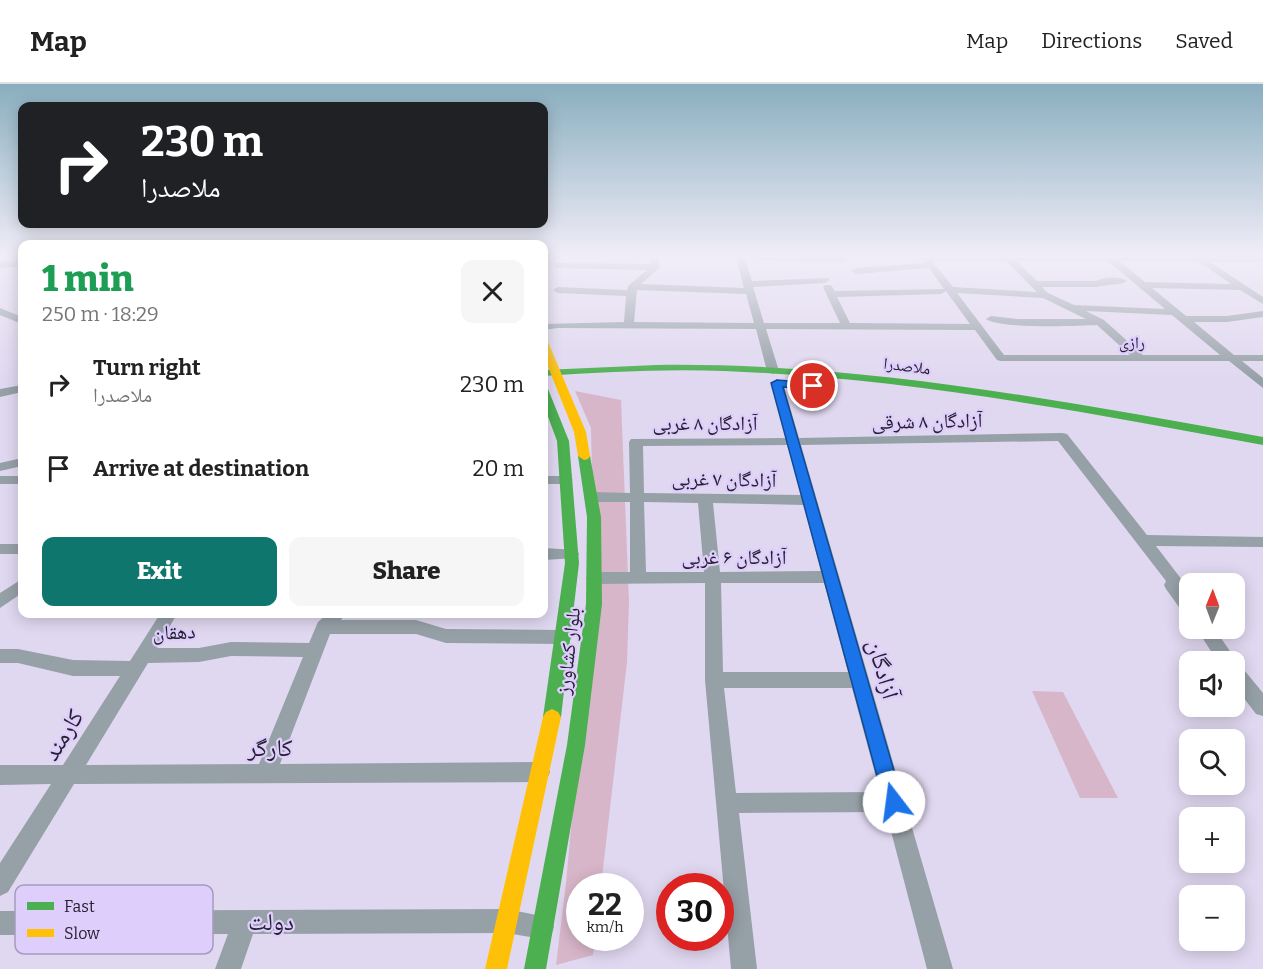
<!DOCTYPE html>
<meta charset="utf-8">
<style>
body{margin:0;font-family:Bitter,"Noto Naskh Arabic",serif;background:#f6f6f6;color:#222;height:100vh;display:flex;flex-direction:column;font-size:22px;white-space:nowrap}
*{box-sizing:border-box;margin:0}
p{font-size:20px;color:#767676}
.icon{flex:none;width:33px;height:33px;fill:none;stroke:currentColor;stroke-width:2;stroke-linecap:round;stroke-linejoin:round}
.map{position:relative;flex:1;overflow:hidden}
.sheet{position:absolute;left:18px;top:156px;width:530px;height:378px;display:flex;flex-direction:column;background:#fff;border-radius:12px;box-shadow:0 3px 15px #0003}
.sheet>*{flex:none}
.guide{position:absolute;left:18px;top:18px;width:530px;height:126px;border-radius:12px;box-shadow:0 3px 15px #0003;background:#202124;color:#fff;overflow:hidden}
.needle{width:39px;rotate:1deg}
.fabs{position:absolute;left:1179px;top:489px;display:grid;gap:12px}
.fabs a{display:grid;place-items:center;width:66px;height:66px;border-radius:12px;background:#fff;box-shadow:0 3px 15px #0003;font-size:30px}
.speed{position:absolute;left:566px;top:789px;display:flex;gap:12px;font-size:30px;font-weight:700;text-align:center}
.speed>*{display:grid;place-content:center;width:78px;height:78px;border-radius:50%;background:#fff;box-shadow:0 3px 15px #0003;line-height:1}
.speed small{font-size:15px;font-weight:400}
.speed .limit{border:9px solid #d22;background:#fff;color:#111}
.pin{position:absolute;display:grid;place-items:center;width:51px;height:51px;color:#fff;margin:-26px;border:3px solid #fff;border-radius:50%;box-shadow:0 2px 6px #0007}
.me{position:absolute;width:66px;margin:-33px;rotate:345deg;stroke-linejoin:round;filter:drop-shadow(0 0 4px #0008)}
.turn{display:flex;align-items:center;gap:21px;height:126px;padding:0 24px;font-size:27px}
.turn .icon{width:78px;height:78px;stroke-width:2.5}
.turn b{display:block;font-size:42px;line-height:51px}
.round{display:grid;place-items:center;flex:none;width:63px;height:63px;border-radius:12px;background:#f6f6f6}
.head{display:flex;align-items:center;justify-content:space-between;height:102px;padding:0 24px}
h1{font-size:36px;font-weight:800;line-height:45px;color:#1e9e55}
.cta{display:flex;gap:12px;margin-top:auto;padding:12px 24px}
.cta a{flex:1;height:69px;border-radius:12px;background:#0f766e;color:#fff;font-size:24px;font-weight:800;line-height:69px;text-align:center}
.cta a+a{background:#f6f6f6;color:#222}
ul{padding:0;list-style:none}
li{display:flex;align-items:center;gap:18px;height:84px;padding:0 24px}
li div{flex:1}
li b{display:block;font-size:22px}
li em{font-style:normal}
header{display:flex;align-items:center;gap:36px;box-sizing:border-box;height:84px;padding:0 30px;background:#fff;border-bottom:2px solid #e0e0e0}
header strong{font-size:28px}
nav{display:flex;gap:33px;margin-inline-start:auto;font-size:21px}
.map>svg:first-child{display:block}
.green{fill:#d8b6c9}
.lines{fill:none;stroke-linecap:round;stroke-linejoin:round}
.street{fill:#96a0a7;fill-rule:evenodd}
.fast{fill:#4caf50;fill-rule:evenodd}
.slow{fill:#ffc107;fill-rule:evenodd}
.route{fill:#1a73e8;stroke:#114b97;stroke-width:1.5}
.labels{text-anchor:middle;dominant-baseline:central;stroke-width:4.5;stroke-linejoin:round;paint-order:stroke}
.far-street-label{font-size:16px;fill:#262030;stroke:#ddcefb}
.street-label{font-size:20px;fill:#262030;stroke:#ddcefb}
.near-street-label{font-size:24px;fill:#262030;stroke:#ddcefb}
.key{fill:#ddcefb;stroke:#a69abe;stroke-width:1.5}
.key-label{font-size:16px;fill:#262030}
</style>
<header>
<strong>Map</strong>
<nav><a>Map</a><a>Directions</a><a>Saved</a></nav>
</header>
<div class="map">
<svg width="1263" height="885" viewBox="0 0 1263 885">
<rect width="100%" height="100%" fill="#e0d8f0"/>
<g class="green">
<polygon points="575,307 621,316 629,518 627,578 601,802 579,802 579,854 595,854 593,871 556,881 566,799 594,494 591,344"/>
<polygon points="1032,607 1063,608 1118,714 1080,714"/>
</g>
<g class="lines">
<g class="street">
<path d="M650,173H658L660,183L641,200L744,204L736,173H744L752,197L828,194L830,196L825,199L753,203L764,239H840L823,203L825,201H831L835,207L944,205L929,184L856,190L851,187L856,184L925,179L921,173H1263V178H1210L1263,213V220L1240,206L1152,204L1186,232H1227L1263,227V233L1227,238H1194L1234,271H1263V277H1242L1263,294V304L1229,277H1001L997,276L975,246L766,245L779,287L773,290L767,287L756,245L558,244L543,246V240L624,238L626,212L558,209L553,206L558,203L627,206L629,201L647,186L558,184L553,181L555,179L650,180ZM932,177H1006L1037,208L953,203ZM1016,177H1108L1165,225L1074,221L1048,209L1042,203H1097C1106,200 1120,202 1127,197C1119,192 1104,193 1096,197H1037ZM1119,177H1198L1231,200L1145,198ZM637,206L746,210L754,239L634,238ZM946,207L970,240L850,239L837,213L941,210ZM957,209L1043,214L1086,235H1018L991,232L986,235C999,245 1077,242 1097,241L1130,271H1004ZM1086,227L1172,231L1220,271H1143L1104,236Z"/>
<polygon points="752,173 845,173 848,175 844,178 756,176"/>
<polygon points="22,176 22,182 0,184 0,178"/>
<polygon points="0,224 22,233 22,240 0,231"/>
<path d="M777,295L783,299L799,354L1062,349L1067,350L1147,451L1263,453V463L1156,462L1182,496L1180,500L1190,512V531L1184,530L1166,505L1164,501L1166,497L1058,357L801,361L953,885H927L886,728L739,729L757,885H731L705,596V499L594,500L588,498L586,494L588,490L594,488H630V418H591L584,413L591,408L630,409L629,358L631,355L786,354L771,299ZM788,361L801,411L644,409L643,362ZM644,418L698,419L704,488H646ZM713,419L804,421L821,487L720,488ZM721,499H824L848,588H723ZM724,604H852L880,708L736,709Z"/>
<polygon points="22,301 22,308 0,313 0,305"/>
<polygon points="22,374 22,382 0,387 0,379"/>
<rect x="0" y="392" width="22" height="8"/>
<polygon points="543,392 566,392 573,396 566,400 543,400"/>
<rect x="0" y="460" width="22" height="10"/>
<polygon points="543,464 577,466 579,470 577,474 543,476"/>
<polygon points="22,495 22,509 0,524 0,509"/>
<path d="M160,530H177L157,564H199L231,558L309,559L318,538L327,530H345L341,536H416L446,545L563,546L569,548L572,553L569,558L563,560L446,559L416,550H330L280,680L540,678L547,681L550,688L547,695L540,698L74,700L8,808L0,812V779L51,700L0,701V681H63L120,592H73L18,579H0V565H18L73,576L130,577ZM231,572L303,573L259,680L86,681L148,579L199,578Z"/>
<polygon points="1196,544 1214,544 1234,573 1236,579 1240,581 1263,609 1263,632 1256,630 1234,601 1234,578 1218,578"/>
<polygon points="507,825 551,834 554,843 551,852 542,855 507,849 253,850 241,885 215,885 228,850 0,851 0,827"/>
</g>
<g class="fast">
<path d="M656,281C861,278 1063,317 1263,353V361C1085,328 906,294 724,287C664,285 603,288 543,292V286Z"/>
<polygon points="543,302 548,305 569,357 579,479 561,633 558,638 552,641 546,638 543,633 565,479 557,357 543,319"/>
<polygon points="584,368 590,372 601,433 602,520 585,661 546,885 524,885 567,661 586,520 587,433 578,372"/>
</g>
<g class="slow">
<polygon points="543,255 548,258 586,348 590,372 588,375 584,376 578,372 574,348 543,270"/>
<polygon points="552,625 558,628 561,633 507,885 485,885 543,633 546,628"/>
</g>
</g>
<linearGradient id="sky" x2="0" y2="1"><stop stop-color="#89aebf"/><stop offset="0.58" stop-color="#f1edf8"/><stop offset="1" stop-color="#f1edf8" stop-opacity="0"/></linearGradient>
<rect width="1263" height="296" fill="url(#sky)"/>
<polygon class="route" points="777,296 813,299 818,302 813,305 783,303 903,718 901,725 894,728 887,725 884,718 771,299"/>
<g class="labels">
<g class="far-street-label">
<text x="1132" y="258">رازی</text>
<text transform="translate(907 282) rotate(7)">ملاصدرا</text>
</g>
<g class="street-label">
<text transform="translate(927 337) rotate(-1)">آزادگان ۸ شرقی</text>
<text x="705" y="339">آزادگان ۸ غربی</text>
<text transform="translate(724 395) rotate(1)">آزادگان ۷ غربی</text>
<text x="734" y="473">آزادگان ۶ غربی</text>
<text transform="translate(174 548) rotate(-2)">دهقان</text>
<text transform="translate(568 567) rotate(-83)">بلوار کشاورز</text>
</g>
<g class="near-street-label">
<text transform="translate(883 585) rotate(74)">آزادگان</text>
<text transform="translate(63 651) rotate(-58)">کارمند</text>
<text x="270" y="664">کارگر</text>
<text x="271" y="838">دولت</text>
</g>
</g>
<rect x="15" y="801" width="198" height="69" rx="9" class="key"/>
<rect x="27" y="818" width="27" height="8" fill="#4caf50"/>
<rect x="27" y="845" width="27" height="8" fill="#ffc107"/>
<g class="key-label">
<text x="64" y="828">Fast</text>
<text x="64" y="855">Slow</text>
</g>
</svg>
<div class="fabs">
<a><svg class="needle" viewBox="-14 -14 28 28"><path d="M0-13l5 13h-10z" fill="#e53935"/><path d="M0 13l5-13h-10z" fill="#767676"/></svg></a>
<a><svg class="icon" aria-label="sound" viewBox="0 0 24 24"><path d="M4 9h4l5-4v14l-5-4H4zM17 9q2 3 0 6"/></svg></a>
<a><svg class="icon" aria-label="search" viewBox="0 0 24 24"><circle cx="10" cy="10" r="6"/><path d="M15 15l6 6"/></svg></a>
<a>+</a>
<a>−</a>
</div>
<div class="speed"><div>22<small>km/h</small></div><div class="limit">30</div></div>
<div class="pin" style="left:813px;top:302px;background:#d93025"><svg class="icon" aria-label="arrive" viewBox="0 0 24 24"><path d="M6 21V4h12l-3 4 3 4H6"/></svg></div>
<svg class="me" style="left:894px;top:718px" viewBox="-20 -20 40 40"><circle r="19" fill="#fff"/><path d="M0-13L10 11 0 6-10 11z" fill="#1a73e8"/></svg>
<div class="guide">
<div class="turn"><svg class="icon" aria-label="right" viewBox="0 0 24 24"><path d="M7 20v-9h11M14 6l5 5-5 5"/></svg><div><b>230 m</b>ملاصدرا</div></div>
</div>
<section class="sheet">
<div class="head"><div><h1>1 min</h1><p>250 m · 18:29</p></div><a class="round"><svg class="icon" aria-label="close" viewBox="0 0 24 24"><path d="M6 6l12 12M18 6L6 18"/></svg></a></div>
<ul>
<li><svg class="icon" aria-label="right" viewBox="0 0 24 24"><path d="M7 20v-9h11M14 6l5 5-5 5"/></svg><div><b>Turn right</b><p>ملاصدرا</p></div><em>230 m</em></li>
<li><svg class="icon" aria-label="arrive" viewBox="0 0 24 24"><path d="M6 21V4h12l-3 4 3 4H6"/></svg><div><b>Arrive at destination</b></div><em>20 m</em></li>
</ul>
<div class="cta"><a>Exit</a><a>Share</a></div>
</section>
</div>
